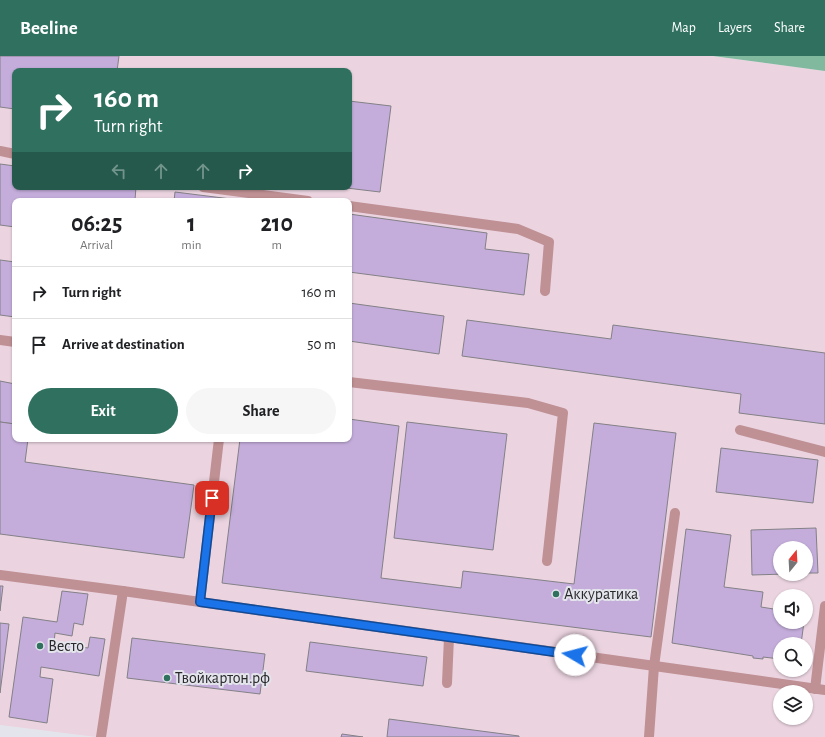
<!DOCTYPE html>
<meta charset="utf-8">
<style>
body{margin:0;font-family:"Alegreya Sans",sans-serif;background:#f6f6f6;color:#202124;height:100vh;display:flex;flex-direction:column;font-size:15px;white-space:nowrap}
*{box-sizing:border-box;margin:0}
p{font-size:13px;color:#757577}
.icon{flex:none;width:22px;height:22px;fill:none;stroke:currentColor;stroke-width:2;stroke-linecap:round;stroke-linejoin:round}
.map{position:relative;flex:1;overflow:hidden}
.sheet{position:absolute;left:12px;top:142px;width:340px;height:244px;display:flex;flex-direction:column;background:#fff;border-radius:8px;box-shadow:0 1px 3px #0004}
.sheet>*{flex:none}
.banner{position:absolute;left:12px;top:12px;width:340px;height:122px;border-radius:8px;box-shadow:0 1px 3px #0004;background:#2f705f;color:#fff;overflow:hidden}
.needle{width:26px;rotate:18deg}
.tools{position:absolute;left:773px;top:485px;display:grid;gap:8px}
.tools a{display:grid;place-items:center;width:40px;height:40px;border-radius:50%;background:#fff;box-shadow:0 1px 3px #0004;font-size:20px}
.pin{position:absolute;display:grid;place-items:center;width:34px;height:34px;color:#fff;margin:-17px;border-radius:8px;box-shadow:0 2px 6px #0006}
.me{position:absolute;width:44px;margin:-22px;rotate:278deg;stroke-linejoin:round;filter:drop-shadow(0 0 3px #0008)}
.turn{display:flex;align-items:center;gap:14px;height:84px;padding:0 16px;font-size:18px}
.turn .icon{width:52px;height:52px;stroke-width:2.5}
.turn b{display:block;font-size:28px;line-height:34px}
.lanes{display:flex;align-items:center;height:38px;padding:0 16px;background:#0003;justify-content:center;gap:20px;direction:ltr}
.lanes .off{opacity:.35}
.eta{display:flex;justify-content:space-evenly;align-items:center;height:68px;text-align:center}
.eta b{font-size:24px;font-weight:600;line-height:28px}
.cta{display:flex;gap:8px;margin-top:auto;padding:8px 16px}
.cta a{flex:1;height:46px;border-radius:24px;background:#2f705f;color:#fff;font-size:16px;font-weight:600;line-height:46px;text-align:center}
.cta a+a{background:#f6f6f6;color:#202124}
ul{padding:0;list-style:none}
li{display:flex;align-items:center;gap:12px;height:52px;padding:0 16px;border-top:1px solid #e0e0e0}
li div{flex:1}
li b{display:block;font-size:15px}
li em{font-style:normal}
header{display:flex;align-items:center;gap:24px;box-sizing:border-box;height:56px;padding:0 20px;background:#2f705f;color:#fff}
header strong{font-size:19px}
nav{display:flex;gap:22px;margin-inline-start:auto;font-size:14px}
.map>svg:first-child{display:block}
.industrial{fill:#ebd4e0;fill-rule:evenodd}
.forest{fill:#81b99f}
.building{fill:#c4addb;stroke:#838086}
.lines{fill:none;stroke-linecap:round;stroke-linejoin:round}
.minor{stroke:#bf9094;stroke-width:10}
.route-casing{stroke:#114b97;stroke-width:10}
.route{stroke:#1a73e8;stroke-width:7}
.poi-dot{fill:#2f705f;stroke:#e4e5ec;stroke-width:1.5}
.labels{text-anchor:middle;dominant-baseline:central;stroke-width:4;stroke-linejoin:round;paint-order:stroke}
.poi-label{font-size:16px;fill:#28282b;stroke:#e4e5ec;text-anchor:start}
</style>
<header>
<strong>Beeline</strong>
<nav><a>Map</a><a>Layers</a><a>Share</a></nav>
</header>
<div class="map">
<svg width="825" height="681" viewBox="0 0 825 681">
<rect width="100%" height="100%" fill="#e4e5ec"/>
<path class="industrial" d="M0,0H713L825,15V681H96L0,669ZM15,15H349V131H15ZM15,145H349V383H15ZM780,492H806V518H780ZM780,540H806V566H780ZM780,588H806V614H780ZM780,636H806V662H780Z"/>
<polygon class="forest" points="713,0 825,0 825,15"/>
<g class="building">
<polygon points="0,0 119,0 117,15 15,15 15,53 0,51"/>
<polygon points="349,45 391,50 380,136 338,131 349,131"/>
<polygon points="0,108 15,110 15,131 136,131 135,144 140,145 15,145 15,171 0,169"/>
<polygon points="175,136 247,145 174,145"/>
<polygon points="349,158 487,177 485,193 529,198 524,239 349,216"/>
<polygon points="0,204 15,206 15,261 0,259"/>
<polygon points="349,247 444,260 439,298 349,285"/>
<polygon points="467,264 611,283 613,269 825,297 825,368 739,357 741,338 462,300"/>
<polygon points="0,325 15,328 15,368 0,366"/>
<polygon points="349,363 399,370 381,522 461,532 463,515 574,528 594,367 676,377 651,581 222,527 240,383 349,383"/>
<polygon points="0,366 15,368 15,383 28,383 25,406 194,429 184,502 0,478"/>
<polygon points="407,366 507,378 493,494 394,482"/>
<polygon points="721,392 818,404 813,447 716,436"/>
<polygon points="816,472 818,517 806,517 806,492 780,492 780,518 786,518 752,519 751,474"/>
<polygon points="686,473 731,479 724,531 763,536 761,551 780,554 780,566 804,566 801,588 780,588 780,603 763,601 763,603 753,602 753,600 672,587"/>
<polygon points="0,530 3,530 0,555"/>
<polygon points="62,535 88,538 83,569 74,567 72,580 55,577 54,587 88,592 90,581 105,583 99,620 41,611 40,621 53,623 47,667 9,661 23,561 57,566"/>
<polygon points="0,567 9,568 0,637"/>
<polygon points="132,582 265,598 260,638 127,622"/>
<polygon points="310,586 427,601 423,630 306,615"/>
<polygon points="389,663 519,680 519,681 387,681"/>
<polygon points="342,678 363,681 341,681"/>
</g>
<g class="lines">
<g class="minor">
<polyline points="0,95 15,98"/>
<polyline points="203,131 308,145"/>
<polyline points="349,150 518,173 549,186 545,235"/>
<polyline points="0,284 15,286"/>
<polyline points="349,326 528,347 563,357 547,505"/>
<polyline points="740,374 825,396"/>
<polyline points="0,519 123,535"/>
<polyline points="200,546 825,634"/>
<polyline points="447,627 449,581"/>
<polyline points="815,633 825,550"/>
<polyline points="101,681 123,535 200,546 219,383"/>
<polyline points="649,681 654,610 675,457"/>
</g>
</g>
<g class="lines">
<defs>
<polyline id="route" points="212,442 200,546 575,599"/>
</defs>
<use href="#route" class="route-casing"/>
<use href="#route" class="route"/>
</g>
<g class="poi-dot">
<circle cx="556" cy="538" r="4"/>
<circle cx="40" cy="590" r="4"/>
<circle cx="167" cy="622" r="4"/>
</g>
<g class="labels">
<g class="poi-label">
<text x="564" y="538">Аккуратика</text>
<text x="48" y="590">Весто</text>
<text x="175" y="622">Твойкартон.рф</text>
</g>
</g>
</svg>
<div class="tools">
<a><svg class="needle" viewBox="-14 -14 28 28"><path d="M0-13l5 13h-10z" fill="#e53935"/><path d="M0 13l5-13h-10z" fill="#757577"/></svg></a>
<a><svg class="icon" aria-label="sound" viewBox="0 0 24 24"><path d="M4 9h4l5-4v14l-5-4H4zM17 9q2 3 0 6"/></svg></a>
<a><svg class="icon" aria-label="search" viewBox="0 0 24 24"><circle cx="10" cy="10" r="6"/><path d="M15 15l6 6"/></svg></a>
<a><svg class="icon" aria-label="layers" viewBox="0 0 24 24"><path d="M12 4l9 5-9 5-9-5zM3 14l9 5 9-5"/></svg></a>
</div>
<div class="pin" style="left:212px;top:442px;background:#d93025"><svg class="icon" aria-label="arrive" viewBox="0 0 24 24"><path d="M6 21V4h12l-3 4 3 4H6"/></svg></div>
<svg class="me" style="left:575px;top:599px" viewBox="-20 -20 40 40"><circle r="19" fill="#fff"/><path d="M0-13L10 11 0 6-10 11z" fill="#1a73e8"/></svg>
<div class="banner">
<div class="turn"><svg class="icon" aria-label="right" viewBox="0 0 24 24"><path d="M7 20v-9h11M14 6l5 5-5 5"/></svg><div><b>160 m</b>Turn right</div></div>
<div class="lanes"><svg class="icon off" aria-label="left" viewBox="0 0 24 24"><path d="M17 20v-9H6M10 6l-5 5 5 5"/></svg><svg class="icon off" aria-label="ahead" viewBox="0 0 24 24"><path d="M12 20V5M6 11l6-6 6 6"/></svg><svg class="icon off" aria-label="ahead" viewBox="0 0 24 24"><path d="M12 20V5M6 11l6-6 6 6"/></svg><svg class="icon" aria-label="right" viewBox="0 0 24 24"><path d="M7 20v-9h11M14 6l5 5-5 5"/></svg></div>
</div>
<section class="sheet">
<div class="eta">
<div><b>06:25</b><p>Arrival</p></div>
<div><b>1</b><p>min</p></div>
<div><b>210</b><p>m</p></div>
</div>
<ul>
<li><svg class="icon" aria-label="right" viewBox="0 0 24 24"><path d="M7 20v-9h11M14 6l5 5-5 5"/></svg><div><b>Turn right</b></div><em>160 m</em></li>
<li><svg class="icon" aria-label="arrive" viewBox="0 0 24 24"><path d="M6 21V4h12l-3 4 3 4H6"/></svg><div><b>Arrive at destination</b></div><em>50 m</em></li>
</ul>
<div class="cta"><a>Exit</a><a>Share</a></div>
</section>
</div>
